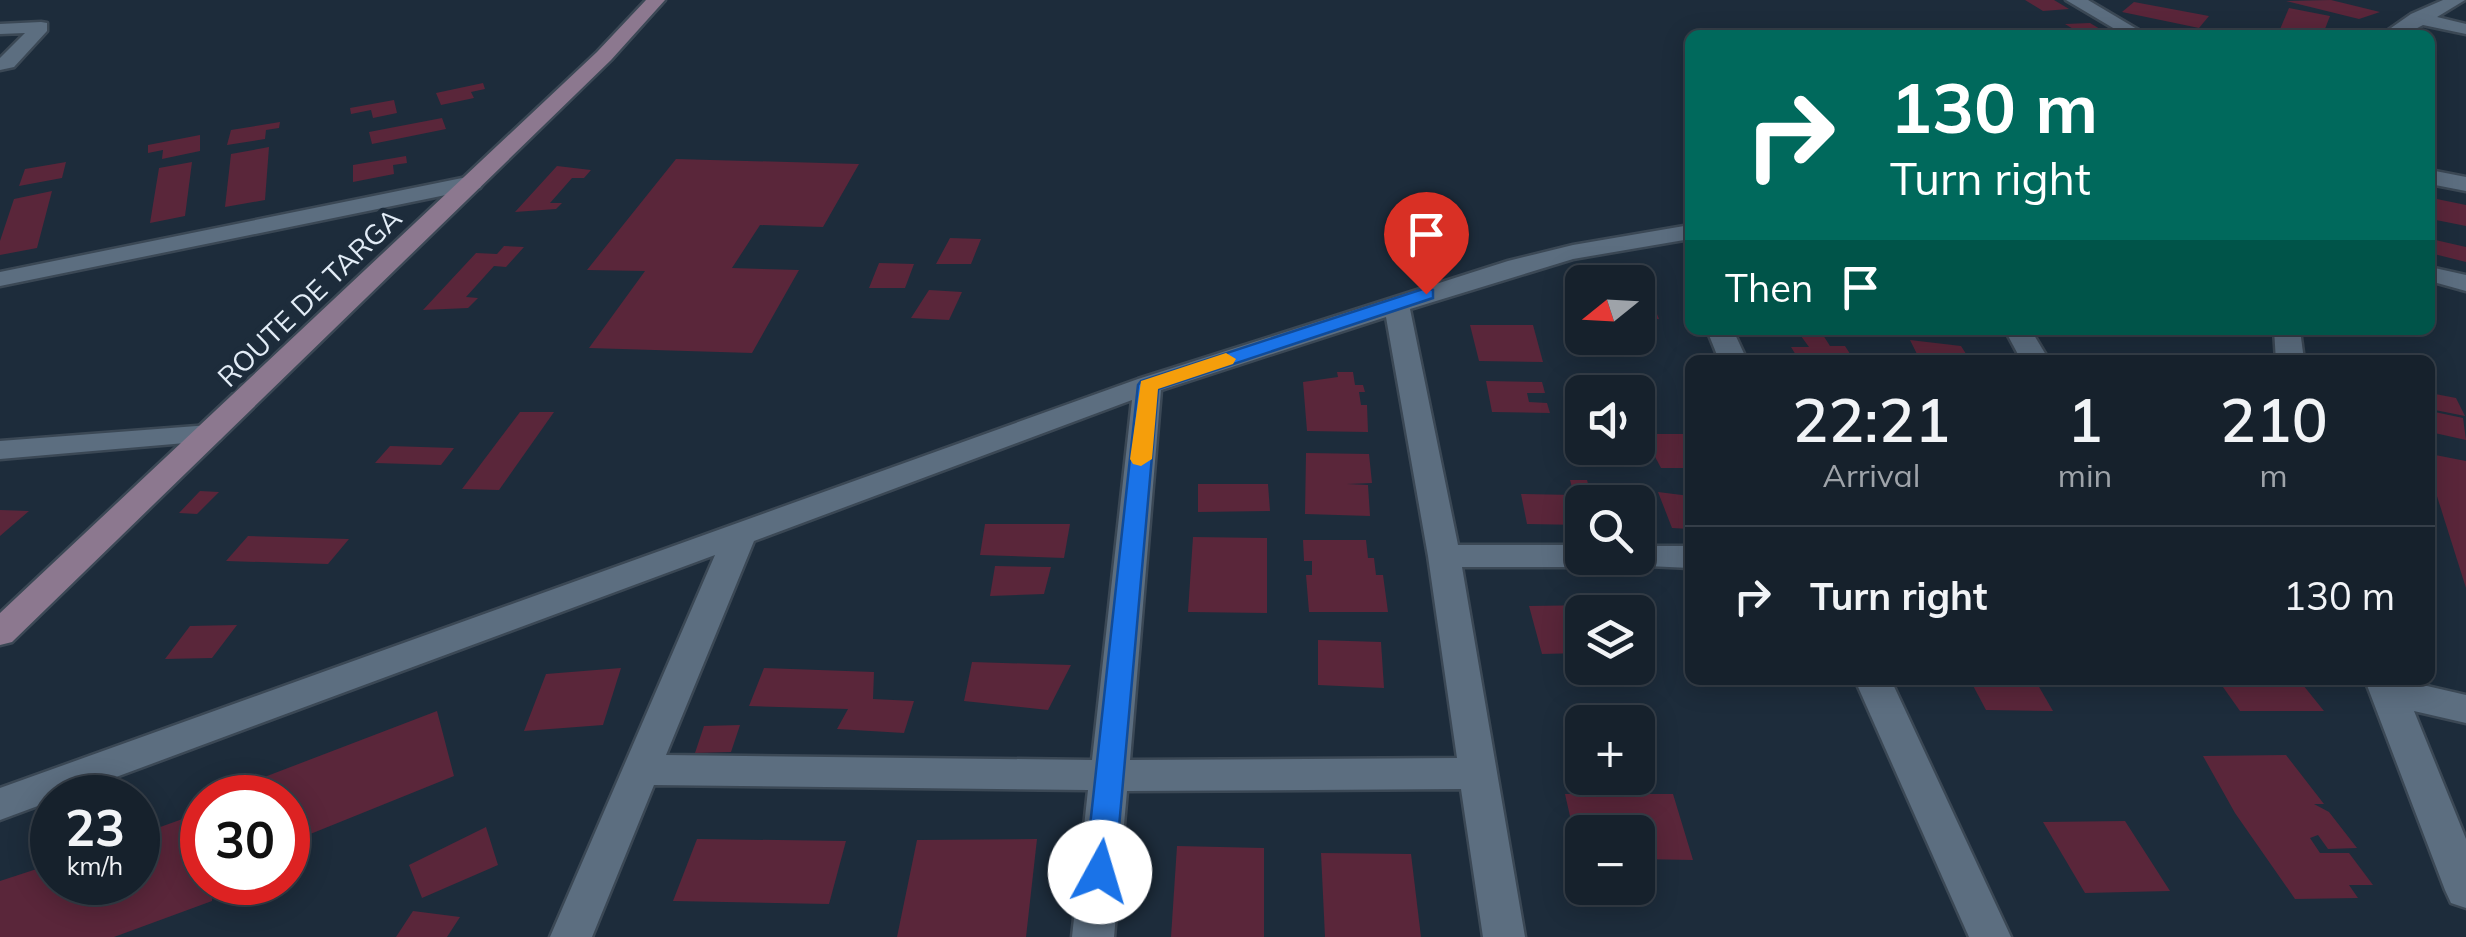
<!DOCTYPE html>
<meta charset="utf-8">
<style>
body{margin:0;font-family:Mulish,sans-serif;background:#232e38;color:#f1f3f6;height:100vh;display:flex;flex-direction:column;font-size:38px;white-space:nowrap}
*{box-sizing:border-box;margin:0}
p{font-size:32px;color:#9ea3a9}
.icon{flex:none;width:55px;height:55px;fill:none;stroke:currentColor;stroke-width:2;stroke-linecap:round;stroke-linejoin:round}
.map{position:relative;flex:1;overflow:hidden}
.drawer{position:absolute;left:1685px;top:355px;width:750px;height:330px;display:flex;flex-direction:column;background:#16212c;border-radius:15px;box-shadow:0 5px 25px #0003,0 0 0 2px #353e48}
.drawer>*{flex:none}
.top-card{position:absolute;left:1685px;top:30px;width:750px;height:305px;border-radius:15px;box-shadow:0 5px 25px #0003,0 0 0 2px #353e48;background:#00695c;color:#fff;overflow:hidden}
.needle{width:65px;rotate:252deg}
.tools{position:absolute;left:1565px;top:265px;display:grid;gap:20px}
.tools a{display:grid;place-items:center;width:90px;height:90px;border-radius:15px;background:#16212c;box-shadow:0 5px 25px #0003,0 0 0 2px #353e48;font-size:50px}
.speed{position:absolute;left:30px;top:775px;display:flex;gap:20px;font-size:50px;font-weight:700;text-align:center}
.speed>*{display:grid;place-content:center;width:130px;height:130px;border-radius:50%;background:#16212c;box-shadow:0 5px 25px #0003,0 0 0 2px #353e48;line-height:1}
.speed small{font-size:25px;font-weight:400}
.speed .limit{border:15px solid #d22;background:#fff;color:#111}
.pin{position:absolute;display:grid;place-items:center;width:85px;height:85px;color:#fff;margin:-102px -42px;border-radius:50% 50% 50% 0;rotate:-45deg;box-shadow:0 0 10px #0007}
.pin .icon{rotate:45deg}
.me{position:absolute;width:110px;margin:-55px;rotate:6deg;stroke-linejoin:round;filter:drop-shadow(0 0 8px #0008)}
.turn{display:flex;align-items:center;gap:35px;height:210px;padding:0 40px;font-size:45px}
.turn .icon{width:130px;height:130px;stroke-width:2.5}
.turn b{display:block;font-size:70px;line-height:85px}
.then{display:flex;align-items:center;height:95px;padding:0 40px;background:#0003;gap:20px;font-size:38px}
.eta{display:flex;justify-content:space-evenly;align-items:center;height:170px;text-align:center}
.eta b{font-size:60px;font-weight:600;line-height:70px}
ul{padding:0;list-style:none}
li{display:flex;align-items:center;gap:30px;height:140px;padding:0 40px;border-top:2px solid #353e48}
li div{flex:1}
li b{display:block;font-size:38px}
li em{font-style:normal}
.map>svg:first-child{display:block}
.building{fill:#5a263a}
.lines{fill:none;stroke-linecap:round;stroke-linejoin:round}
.street-casing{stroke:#3b4855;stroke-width:5}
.secondary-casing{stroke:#3b4855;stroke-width:5}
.street{fill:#5c6e80;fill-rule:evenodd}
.secondary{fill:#8c788f;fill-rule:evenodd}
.route{fill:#1a73e8;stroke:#114b97;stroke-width:2.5}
.slow{fill:#f59e0b}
.labels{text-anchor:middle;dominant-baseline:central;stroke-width:10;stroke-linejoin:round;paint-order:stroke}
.street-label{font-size:28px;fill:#e2ecf6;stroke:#1d2c3b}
</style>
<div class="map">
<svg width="2466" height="937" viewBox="0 0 2466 937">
<rect width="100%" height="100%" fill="#1d2c3b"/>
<g class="building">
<polygon points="2025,0 2054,0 2069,9 2043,11"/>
<polygon points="2331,0 2380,12 2359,19 2286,1"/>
<polygon points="2134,2 2209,16 2199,28 2122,12"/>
<polygon points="2289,8 2330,16 2323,34 2278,34"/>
<polygon points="2090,23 2110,35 2083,35 2065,24"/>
<polygon points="483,83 485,89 471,92 474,98 441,105 436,93"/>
<polygon points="394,100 397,113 373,118 371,110 351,114 350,108"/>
<polygon points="442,118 446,129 372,144 369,132"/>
<polygon points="280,122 279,128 266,130 265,139 227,145 231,130"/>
<polygon points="200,135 200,151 162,159 163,150 148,153 148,145"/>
<polygon points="269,147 265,200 225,207 231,154"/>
<polygon points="406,156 407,163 393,165 394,174 353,182 353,165"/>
<polygon points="676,159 859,164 823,227 760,225 732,268 799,270 752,353 589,348 645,271 587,270"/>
<polygon points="66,162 62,178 19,186 25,169"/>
<polygon points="192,162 185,216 150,223 159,168"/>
<polygon points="557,166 591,170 584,178 572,178 550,203 562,203 556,209 515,212"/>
<polygon points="52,191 37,248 0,255 0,241 14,199"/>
<polygon points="2432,198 2466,205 2466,226 2431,219"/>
<polygon points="950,238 981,239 971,264 936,264"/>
<polygon points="2431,239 2466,247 2466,262 2434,254"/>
<polygon points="504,246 524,247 506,267 494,266 466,297 478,298 468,308 423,310 476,253 497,254"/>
<polygon points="879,263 914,264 905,288 869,288"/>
<polygon points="1638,287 1646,287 1659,319 1638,318"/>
<polygon points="929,290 962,292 949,320 911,318"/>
<polygon points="1470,325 1533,325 1543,362 1479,361"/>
<polygon points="1823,335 1830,346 1845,346 1854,360 1799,360 1791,347 1809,347 1801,336"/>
<polygon points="1910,340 1961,346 1968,357 1928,360 1925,354 1917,354"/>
<polygon points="1337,372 1353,372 1355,385 1363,385 1365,392 1359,392 1361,405 1367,405 1368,432 1307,431 1303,382 1338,377"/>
<polygon points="1486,381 1542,382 1545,393 1527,393 1529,402 1547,403 1550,413 1492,412"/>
<polygon points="2430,393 2456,398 2465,416 2430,409"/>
<polygon points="2430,411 2463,418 2466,440 2430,432"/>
<polygon points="520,412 554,412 499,490 462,489"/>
<polygon points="1643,434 1690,434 1690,468 1661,468"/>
<polygon points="390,446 454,448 441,465 375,463"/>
<polygon points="1306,453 1369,454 1372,483 1347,484 1368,485 1370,516 1305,514"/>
<polygon points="2430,454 2466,461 2466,588 2430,474"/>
<polygon points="1570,480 1587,480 1593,502 1582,502 1582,525 1527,524 1521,494 1574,495"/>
<polygon points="1198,484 1268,484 1270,511 1198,512"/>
<polygon points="200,491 219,492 197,514 179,513"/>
<polygon points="1658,492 1690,496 1690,529 1672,528"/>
<polygon points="0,510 29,511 0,536"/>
<polygon points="985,524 1070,524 1064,558 980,555"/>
<polygon points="248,536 349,539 328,564 226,561"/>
<polygon points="1193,537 1267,538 1267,613 1188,612"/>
<polygon points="1303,540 1366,540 1368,558 1374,558 1376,575 1383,575 1388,612 1309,612 1306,575 1312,575 1312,561 1304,561"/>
<polygon points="995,566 1051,567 1044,594 990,596"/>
<polygon points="1596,605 1599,612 1582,612 1582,653 1542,654 1529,606"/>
<polygon points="237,625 212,658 165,659 190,626"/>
<polygon points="1318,640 1381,642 1384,688 1318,685"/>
<polygon points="972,662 1071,665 1048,710 964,701"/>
<polygon points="621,668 603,725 524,731 546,674"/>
<polygon points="764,668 874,672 873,699 914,701 904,733 837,729 848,709 749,706"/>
<polygon points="1970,680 2035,680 2053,711 1986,710"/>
<polygon points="2218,680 2299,680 2324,711 2240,711"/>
<polygon points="437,711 454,776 288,843 288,798 255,798 254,781"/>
<polygon points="740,725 731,752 695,753 704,726"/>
<polygon points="2286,755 2324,804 2314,804 2329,812 2357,848 2328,849 2318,835 2310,838 2320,853 2349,853 2373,885 2349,885 2358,898 2295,899 2235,813 2203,756"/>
<polygon points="1565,794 1673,794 1693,860 1638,859 1638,832 1582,832 1581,865"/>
<polygon points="202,812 202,882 213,882 212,901 114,937 0,937 0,881 52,864 52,882 138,882 138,835"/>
<polygon points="2125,821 2170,891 2085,893 2043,822"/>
<polygon points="486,827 498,865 422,898 409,865"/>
<polygon points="697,839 846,841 829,904 673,901"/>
<polygon points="1037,839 1026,937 897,937 917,840"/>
<polygon points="1177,846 1264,848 1264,937 1171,937"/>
<polygon points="1321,853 1411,854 1421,937 1325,937"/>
<polygon points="413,911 460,917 447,937 396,937"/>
</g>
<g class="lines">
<defs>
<g id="street">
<polygon points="2066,0 2088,0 2147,35 2125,35"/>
<polygon points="2443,0 2465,0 2437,17 2466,24 2466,34 2423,25 2404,35 2381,35 2411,14"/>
<polygon points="41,22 47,23 47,31 14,67 0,70 0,58 25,33 0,34 0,24"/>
<polygon points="2430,170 2466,177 2466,191 2430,184"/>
<polygon points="472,176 480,178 483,183 480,188 0,286 0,272"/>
<path d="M1690,225V239L1573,259L1410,309L1458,545H1582V558H1597L1593,564L1582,567H1462L1525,937H1483L1461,789L1127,791L1114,937H1072L1088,790L654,785L592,937H550L715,555L0,820V788L1138,379L1508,261L1573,245ZM1386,317L1428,556L1457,758L1130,760L1161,390ZM1132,400L1092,760L666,755L754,541Z"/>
<polygon points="2430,267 2466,275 2466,291 2430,281"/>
<polygon points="1707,330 1733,330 1747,360 1719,360"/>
<polygon points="2005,330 2031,330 2049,360 2021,360"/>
<polygon points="2274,330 2300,330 2304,360 2276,360"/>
<polygon points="210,425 220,428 225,434 220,440 0,459 0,441"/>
<polygon points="1638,546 1690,546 1690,568 1627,565 1622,558 1638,558"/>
<polygon points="1855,680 1891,680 2011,937 1969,937"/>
<polygon points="2365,680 2401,680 2466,695 2466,723 2414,711 2466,839 2466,908 2451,903 2445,890"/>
</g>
<polygon id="secondary" points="646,0 665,0 611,60 12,642 0,645 0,613 597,52"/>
</defs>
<use href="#street" class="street-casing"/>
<use href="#secondary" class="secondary-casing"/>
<use href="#street" class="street"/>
<use href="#secondary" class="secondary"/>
</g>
<polygon class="route" points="1426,288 1433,290 1433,298 1158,389 1115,872 1111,881 1100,885 1089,881 1085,872 1138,385 1141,381"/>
<polygon class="slow" points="1226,353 1236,359 1233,364 1158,389 1152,459 1141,466 1133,464 1130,459 1141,381"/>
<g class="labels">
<g class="street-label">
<text transform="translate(309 297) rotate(-44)">ROUTE DE TARGA</text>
</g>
</g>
</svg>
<div class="tools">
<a><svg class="needle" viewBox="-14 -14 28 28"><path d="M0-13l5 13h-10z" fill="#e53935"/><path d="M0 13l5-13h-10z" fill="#9ea3a9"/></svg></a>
<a><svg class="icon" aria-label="sound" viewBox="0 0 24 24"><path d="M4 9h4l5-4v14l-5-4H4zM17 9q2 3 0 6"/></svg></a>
<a><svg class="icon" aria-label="search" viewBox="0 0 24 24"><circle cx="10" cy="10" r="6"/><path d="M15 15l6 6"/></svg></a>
<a><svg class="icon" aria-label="layers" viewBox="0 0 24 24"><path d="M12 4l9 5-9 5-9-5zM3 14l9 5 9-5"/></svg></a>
<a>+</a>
<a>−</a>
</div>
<div class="speed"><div>23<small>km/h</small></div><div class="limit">30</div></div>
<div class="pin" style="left:1426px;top:294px;background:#d93025"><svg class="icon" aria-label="arrive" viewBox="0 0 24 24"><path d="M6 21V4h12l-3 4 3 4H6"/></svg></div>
<svg class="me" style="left:1100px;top:872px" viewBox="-20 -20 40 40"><circle r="19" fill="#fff"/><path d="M0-13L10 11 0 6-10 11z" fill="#1a73e8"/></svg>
<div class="top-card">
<div class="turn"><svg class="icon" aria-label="right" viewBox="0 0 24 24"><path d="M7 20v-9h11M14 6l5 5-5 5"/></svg><div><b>130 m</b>Turn right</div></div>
<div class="then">Then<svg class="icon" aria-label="arrive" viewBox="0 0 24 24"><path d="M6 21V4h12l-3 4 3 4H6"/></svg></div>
</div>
<section class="drawer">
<div class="eta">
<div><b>22:21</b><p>Arrival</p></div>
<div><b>1</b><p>min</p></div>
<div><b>210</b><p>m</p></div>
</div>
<ul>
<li><svg class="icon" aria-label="right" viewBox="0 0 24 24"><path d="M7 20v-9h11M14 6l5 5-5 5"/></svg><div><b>Turn right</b></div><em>130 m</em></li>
</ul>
</section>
</div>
